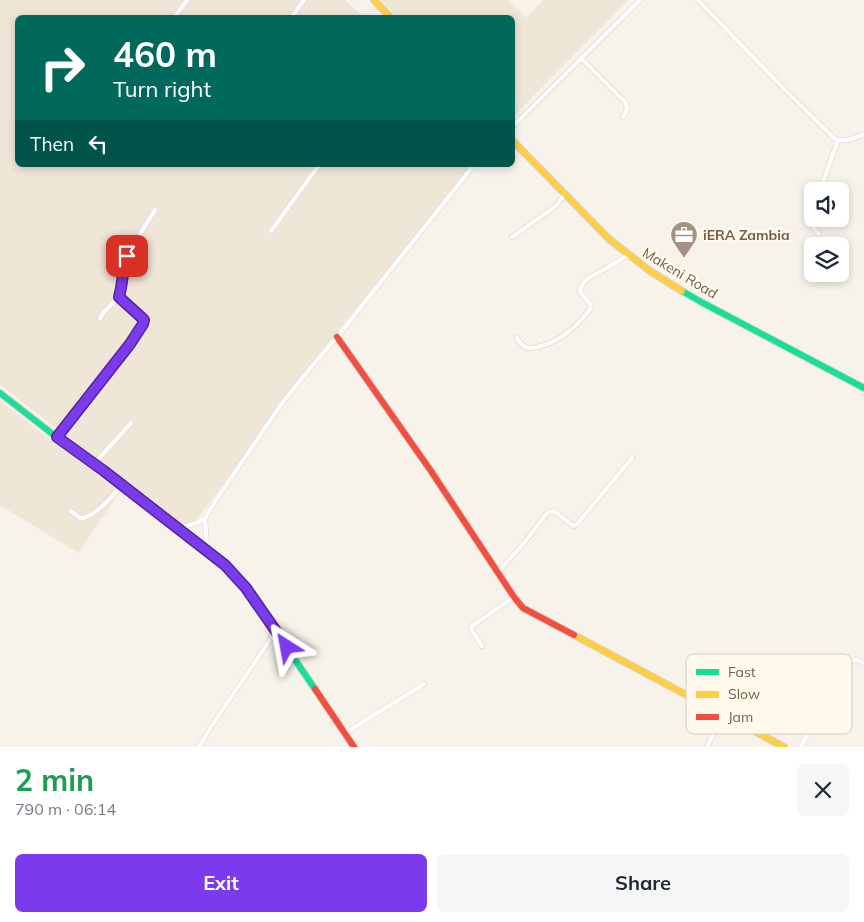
<!DOCTYPE html>
<meta charset="utf-8">
<style>
body{margin:0;font-family:Mulish,sans-serif;background:#f6f6f7;color:#1f2937;height:100vh;display:flex;flex-direction:column;font-size:19px;white-space:nowrap}
*{box-sizing:border-box;margin:0}
p{font-size:16px;color:#747a83}
.icon{flex:none;width:28px;height:28px;fill:none;stroke:currentColor;stroke-width:2;stroke-linecap:round;stroke-linejoin:round}
.map{position:relative;height:747px;overflow:hidden}
.panel{display:flex;flex-direction:column;background:#fff;flex:1}
.panel>*{flex:none}
.top-card{position:absolute;left:15px;top:15px;width:500px;height:152px;border-radius:8px;box-shadow:0 2px 8px #0003;background:#00695c;color:#fff;overflow:hidden}
.tools{position:absolute;left:804px;top:182px;display:grid;gap:10px}
.tools a{display:grid;place-items:center;width:45px;height:45px;border-radius:8px;background:#fff;box-shadow:0 2px 8px #0003;font-size:25px}
.pin{position:absolute;display:grid;place-items:center;width:42px;height:42px;color:#fff;margin:-21px;border-radius:10px;box-shadow:0 2px 8px #0006}
.me{position:absolute;width:55px;margin:-28px;rotate:326deg;stroke-linejoin:round;filter:drop-shadow(0 0 4px #0008)}
.turn{display:flex;align-items:center;gap:18px;height:105px;padding:0 15px;font-size:22px}
.turn .icon{width:65px;height:65px;stroke-width:2.5}
.turn b{display:block;font-size:35px;line-height:42px}
.then{display:flex;align-items:center;height:48px;padding:0 15px;background:#0003;gap:10px;font-size:19px}
.round{display:grid;place-items:center;flex:none;width:52px;height:52px;border-radius:8px;background:#f6f6f7}
.summary{display:flex;align-items:center;justify-content:space-between;height:85px;padding:0 15px}
h1{font-size:30px;font-weight:700;line-height:38px;color:#1e9e55}
.cta{display:flex;gap:10px;margin-top:auto;padding:10px 15px}
.cta a{flex:1;height:58px;border-radius:8px;background:#7c3aed;color:#fff;font-size:20px;font-weight:700;line-height:58px;text-align:center}
.cta a+a{background:#f6f6f7;color:#1f2937}
.map>svg:first-child{display:block}
.residential{fill:#f0e6d8}
.lines{fill:none;stroke-linecap:round;stroke-linejoin:round}
.street-casing{stroke:#d6d0c9;stroke-width:5.5}
.fast-casing{stroke:#d7d0c9;stroke-width:8}
.slow-casing{stroke:#d7d0c9;stroke-width:8}
.jam-casing{stroke:#d7d0c9;stroke-width:8}
.street{stroke:#fefdfc;stroke-width:4.5}
.fast{stroke:#16e098;stroke-width:6}
.slow{stroke:#ffcf43;stroke-width:6}
.jam{stroke:#f24e42;stroke-width:6}
.route-casing{stroke:#51269a;stroke-width:12}
.route{stroke:#7c3aed;stroke-width:9}
.labels{text-anchor:middle;dominant-baseline:central;stroke-width:5;stroke-linejoin:round;paint-order:stroke}
.poi-label{font-size:14px;font-weight:bold;fill:#765d4a;stroke:#fff9ec;text-anchor:start}
.street-label{font-size:14px;fill:#765d4a;stroke:#fff9ec}
.key{fill:#fff9ec;stroke:#d6cabb;stroke-width:1}
.key-label{font-size:14px;fill:#765d4a}
</style>
<div class="map">
<svg width="864" height="747" viewBox="0 0 864 747">
<rect width="100%" height="100%" fill="#f7f3eb"/>
<g class="residential">
<polygon points="0,0 345,0 363,17 18,18 18,165 473,165 327,344 189,530 0,385"/>
<polygon points="380,0 509,0 526,18 543,0 628,0 513,117 512,18 398,17"/>
<polygon points="0,401 120,492 78,553 0,505"/>
</g>
<g class="lines">
<defs>
<g id="street">
<path d="M698,0L785,90L835,139C845,143 854,138 864,134"/>
<polyline points="174,18 187,0"/>
<polyline points="291,18 304,0"/>
<polyline points="581,58 626,103 627,109 623,117"/>
<polyline points="512,127 640,0"/>
<polyline points="820,191 838,140"/>
<path d="M812,212C808,224 811,225 819,234"/>
<polyline points="271,231 319,165"/>
<polyline points="512,237 556,206 565,194"/>
<polyline points="100,318 104,312 119,297 121,288 125,261 127,256 148,221 155,210"/>
<path d="M517,338C519,342 522,345 525,347C529,349 533,348 537,347C560,342 577,327 591,308L590,304L580,292C581,279 596,274 607,268C614,264 621,259 628,255"/>
<polyline points="57,437 130,344 143,325 144,320 141,317 119,297"/>
<polyline points="94,464 131,423"/>
<path d="M71,511L80,518C93,519 114,495 122,485"/>
<polyline points="205,518 207,551"/>
<polyline points="179,528 197,523 205,518 218,497 280,406 312,366 337,337 361,307 474,165"/>
<polyline points="498,572 524,543 547,513 552,511 555,512 571,524 574,526 577,524 632,458"/>
<polyline points="482,646 471,629 472,626 514,597"/>
<polyline points="345,733 424,684"/>
<polyline points="199,747 211,727 276,631"/>
<polyline points="707,747 723,714"/>
<path d="M801,747C810,729 841,668 855,659L864,663"/>
</g>
<g id="fast">
<polyline points="682,291 703,303 864,388"/>
<polyline points="0,393 73,450 104,471 230,569 246,588 315,689"/>
</g>
<g id="slow">
<polyline points="374,0 391,18"/>
<polyline points="512,140 609,239 650,271 682,291"/>
<polyline points="574,635 784,747"/>
</g>
<g id="jam">
<polyline points="337,337 431,471 514,597 523,608 574,635"/>
<polyline points="315,689 354,747"/>
</g>
</defs>
<use href="#street" class="street-casing"/>
<use href="#fast" class="fast-casing"/>
<use href="#slow" class="slow-casing"/>
<use href="#jam" class="jam-casing"/>
<use href="#street" class="street"/>
<use href="#fast" class="fast"/>
<use href="#slow" class="slow"/>
<use href="#jam" class="jam"/>
</g>
<g class="lines">
<defs>
<polyline id="route" points="127,256 125,261 121,288 119,297 141,317 144,320 143,324 130,344 57,437 104,471 225,565 246,588 287,647"/>
</defs>
<use href="#route" class="route-casing"/>
<use href="#route" class="route"/>
</g>
<defs>
<symbol id="office-pin" viewBox="-11 -11 22 30"><path d="M0 17L-7.5 6A9.5 9.5 0 1 1 7.5 6Z" fill="#a39282" stroke="#fff9ec"/><path d="M-6-3h4V-5.5h4V-3h4V5H-6ZM-1-4.5V-3h2v-1.5ZM-6 0V1H6V0Z" fill="#fff"/></symbol>
</defs>
<g fill-rule="evenodd">
<use href="#office-pin" x="668" y="219" width="32" height="43"/>
</g>
<g class="labels">
<g class="poi-label">
<text x="703" y="235">iERA Zambia</text>
</g>
<g class="street-label">
<text transform="translate(680 273) rotate(31)">Makeni Road</text>
</g>
</g>
<rect x="686" y="654" width="166" height="80" rx="8" class="key"/>
<rect x="696" y="669" width="23" height="6" fill="#16e098"/>
<rect x="696" y="691" width="23" height="7" fill="#ffcf43"/>
<rect x="696" y="714" width="23" height="6" fill="#f24e42"/>
<g class="key-label">
<text x="728" y="677">Fast</text>
<text x="728" y="699">Slow</text>
<text x="728" y="722">Jam</text>
</g>
</svg>
<div class="tools">
<a><svg class="icon" aria-label="sound" viewBox="0 0 24 24"><path d="M4 9h4l5-4v14l-5-4H4zM17 9q2 3 0 6"/></svg></a>
<a><svg class="icon" aria-label="layers" viewBox="0 0 24 24"><path d="M12 4l9 5-9 5-9-5zM3 14l9 5 9-5"/></svg></a>
</div>
<div class="pin" style="left:127px;top:256px;background:#d93025"><svg class="icon" aria-label="arrive" viewBox="0 0 24 24"><path d="M6 21V4h12l-3 4 3 4H6"/></svg></div>
<svg class="me" style="left:287px;top:647px" viewBox="-20 -20 40 40"><path d="M0-17L14 15 0 8-14 15z" fill="#7c3aed" stroke="#fff" stroke-width="4"/></svg>
<div class="top-card">
<div class="turn"><svg class="icon" aria-label="right" viewBox="0 0 24 24"><path d="M7 20v-9h11M14 6l5 5-5 5"/></svg><div><b>460 m</b>Turn right</div></div>
<div class="then">Then<svg class="icon" aria-label="left" viewBox="0 0 24 24"><path d="M17 20v-9H6M10 6l-5 5 5 5"/></svg></div>
</div>
</div>
<section class="panel">
<div class="summary"><div><h1>2 min</h1><p>790 m · 06:14</p></div><a class="round"><svg class="icon" aria-label="close" viewBox="0 0 24 24"><path d="M6 6l12 12M18 6L6 18"/></svg></a></div>
<div class="cta"><a>Exit</a><a>Share</a></div>
</section>
